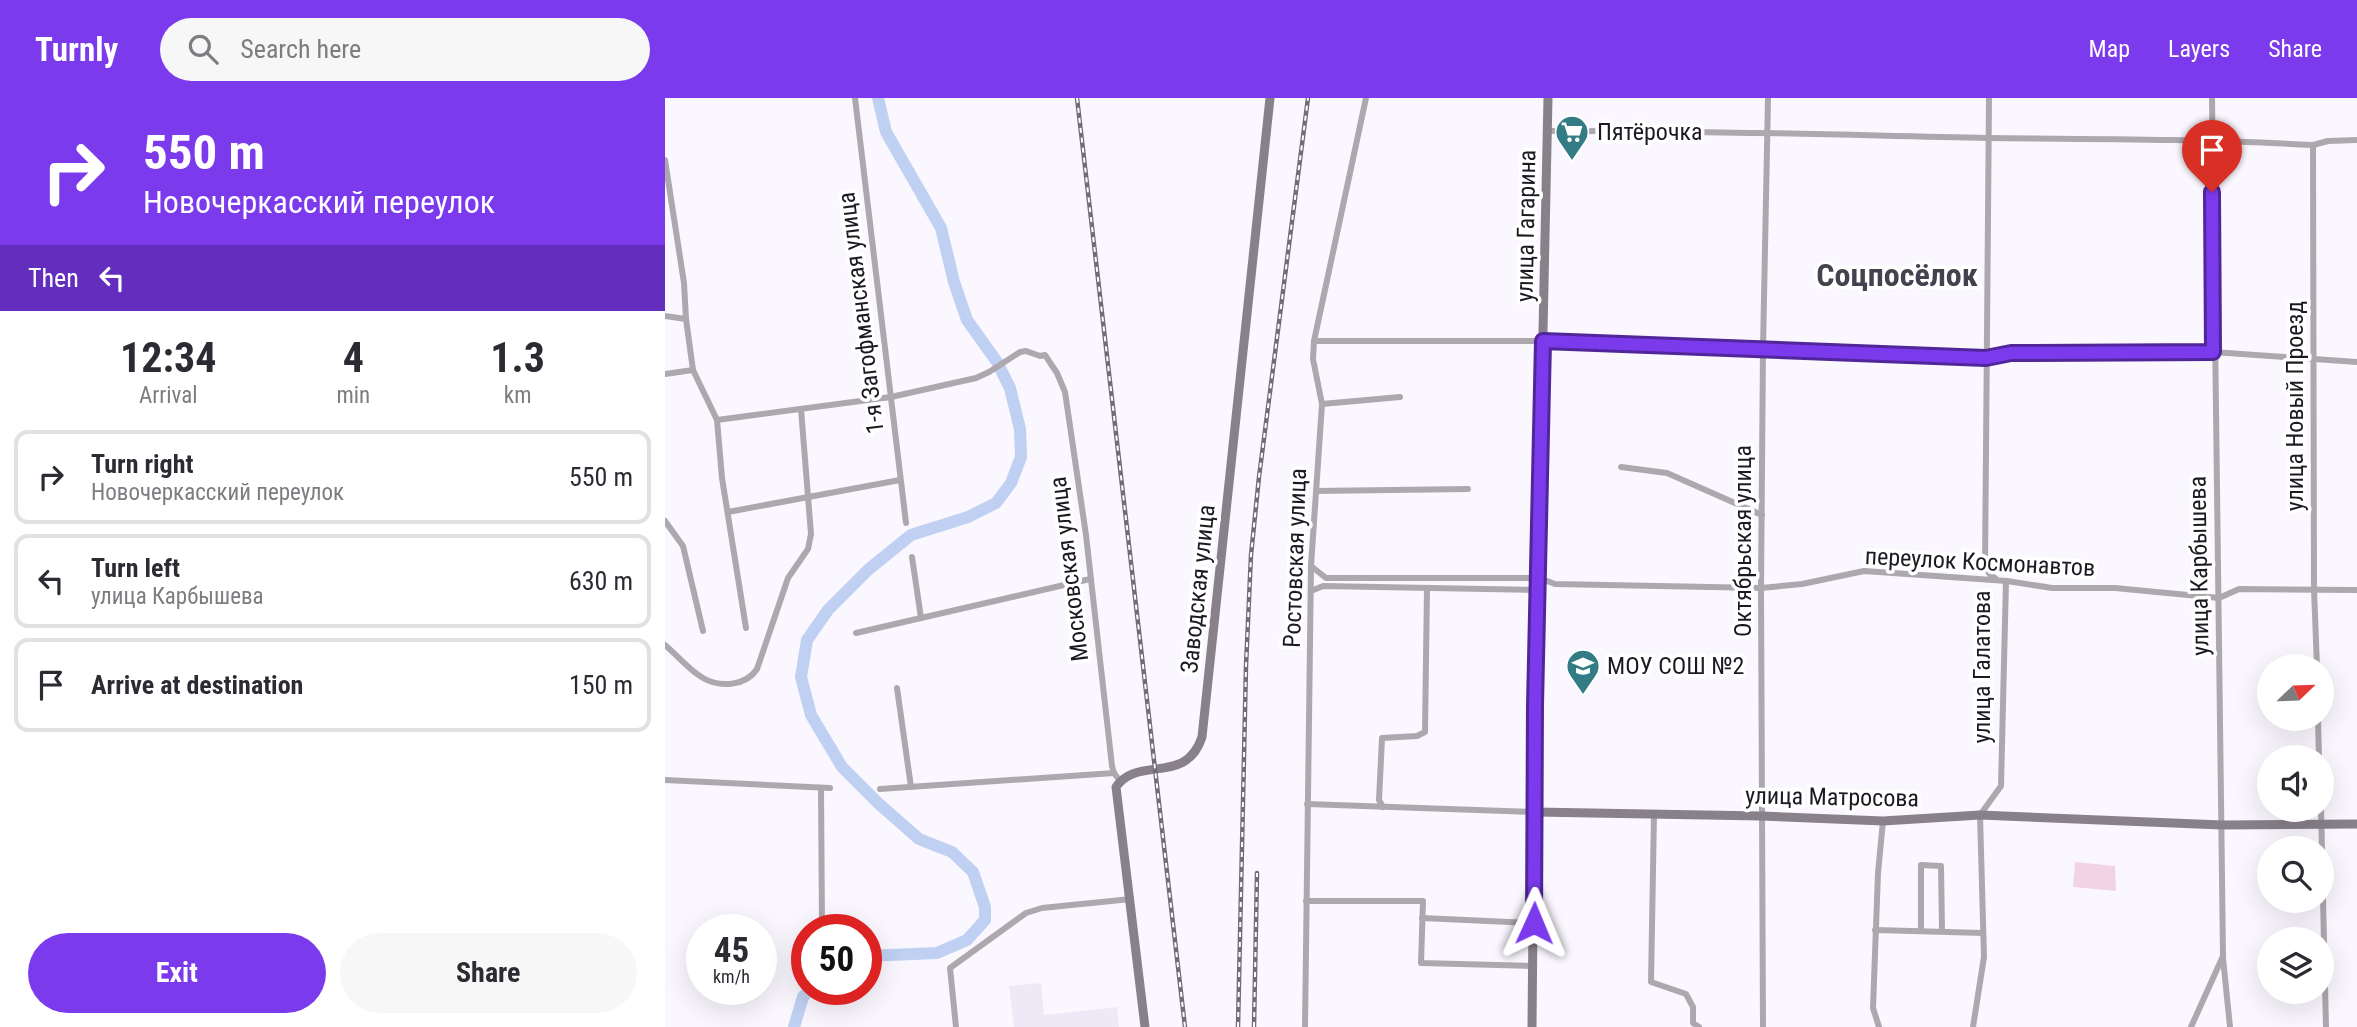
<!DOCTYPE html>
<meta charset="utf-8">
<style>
body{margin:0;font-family:"Roboto Condensed",sans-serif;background:#f7f7f7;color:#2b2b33;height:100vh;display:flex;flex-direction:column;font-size:26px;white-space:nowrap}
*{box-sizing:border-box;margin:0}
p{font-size:23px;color:#7c7c81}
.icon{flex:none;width:38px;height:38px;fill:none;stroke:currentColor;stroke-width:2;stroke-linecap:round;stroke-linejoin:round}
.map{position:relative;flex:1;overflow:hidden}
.details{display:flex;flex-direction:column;background:#fff;width:665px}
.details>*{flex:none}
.banner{background:#7c3aed;color:#fff;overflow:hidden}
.needle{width:46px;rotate:67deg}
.fabs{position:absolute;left:1592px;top:556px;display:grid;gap:14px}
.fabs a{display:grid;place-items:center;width:77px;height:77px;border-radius:50%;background:#fff;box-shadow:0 7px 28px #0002;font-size:35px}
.speed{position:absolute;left:21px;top:816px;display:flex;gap:14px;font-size:35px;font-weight:700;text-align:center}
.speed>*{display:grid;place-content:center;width:91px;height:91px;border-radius:50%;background:#fff;box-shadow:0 7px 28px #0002;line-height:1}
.speed small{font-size:18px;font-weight:400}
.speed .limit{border:10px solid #d22;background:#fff;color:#111}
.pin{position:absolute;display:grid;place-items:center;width:60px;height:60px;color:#fff;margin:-72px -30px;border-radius:50% 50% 50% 0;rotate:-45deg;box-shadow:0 0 7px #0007}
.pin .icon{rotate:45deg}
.me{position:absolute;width:77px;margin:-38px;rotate:1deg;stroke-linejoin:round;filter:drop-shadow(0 0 5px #0008)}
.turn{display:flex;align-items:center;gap:24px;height:147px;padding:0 28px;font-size:32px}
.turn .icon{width:91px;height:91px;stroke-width:2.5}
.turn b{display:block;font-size:49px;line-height:60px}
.then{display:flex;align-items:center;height:66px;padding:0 28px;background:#0003;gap:14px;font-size:26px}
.eta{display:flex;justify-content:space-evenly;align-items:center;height:119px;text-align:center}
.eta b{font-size:42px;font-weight:700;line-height:49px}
.button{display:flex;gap:14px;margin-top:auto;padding:14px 28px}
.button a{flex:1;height:80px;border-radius:42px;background:#7c3aed;color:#fff;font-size:28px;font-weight:700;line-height:80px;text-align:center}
.button a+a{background:#f7f7f7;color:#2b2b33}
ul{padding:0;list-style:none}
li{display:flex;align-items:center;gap:21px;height:94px;margin:0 14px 10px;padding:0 14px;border:4px solid #e1e1e2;border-radius:14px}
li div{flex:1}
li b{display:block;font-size:26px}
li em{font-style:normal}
header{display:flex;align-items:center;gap:42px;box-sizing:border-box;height:98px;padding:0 35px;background:#7c3aed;color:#fff}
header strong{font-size:33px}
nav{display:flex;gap:38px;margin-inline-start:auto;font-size:24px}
.search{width:490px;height:63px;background:#f7f7f7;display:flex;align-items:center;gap:18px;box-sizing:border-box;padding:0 24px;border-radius:38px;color:#7c7c81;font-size:26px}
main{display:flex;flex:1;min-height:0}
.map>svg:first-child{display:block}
.built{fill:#eee9f7}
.green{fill:#f1d3e5}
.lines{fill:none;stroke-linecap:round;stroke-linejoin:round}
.river{stroke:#bfd0f3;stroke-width:12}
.street{stroke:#ada8ae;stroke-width:6}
.secondary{stroke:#89818a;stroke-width:9}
.rail-casing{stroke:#706d74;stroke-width:4.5}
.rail{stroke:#fff;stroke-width:2;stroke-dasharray:5;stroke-linecap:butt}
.route-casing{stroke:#51269a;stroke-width:18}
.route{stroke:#7c3aed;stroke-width:12}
.labels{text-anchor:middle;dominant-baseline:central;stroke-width:7;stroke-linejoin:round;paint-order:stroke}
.poi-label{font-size:24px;fill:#1c1a20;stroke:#fff;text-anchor:start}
.street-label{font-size:24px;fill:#1c1a20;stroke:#fff}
.district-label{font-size:32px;font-weight:bold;fill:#46414e;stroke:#fff}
</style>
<header>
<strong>Turnly</strong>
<div class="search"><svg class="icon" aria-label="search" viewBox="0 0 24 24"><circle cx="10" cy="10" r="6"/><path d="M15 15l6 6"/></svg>Search here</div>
<nav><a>Map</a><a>Layers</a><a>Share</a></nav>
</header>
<main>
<section class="details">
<div class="banner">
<div class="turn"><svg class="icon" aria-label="right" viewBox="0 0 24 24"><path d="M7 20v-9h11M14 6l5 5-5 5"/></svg><div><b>550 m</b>Новочеркасский переулок</div></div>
<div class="then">Then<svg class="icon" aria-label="left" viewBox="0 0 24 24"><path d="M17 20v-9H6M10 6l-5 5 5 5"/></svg></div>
</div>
<div class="eta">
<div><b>12:34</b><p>Arrival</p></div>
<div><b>4</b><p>min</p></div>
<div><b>1.3</b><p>km</p></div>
</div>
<ul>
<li><svg class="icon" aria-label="right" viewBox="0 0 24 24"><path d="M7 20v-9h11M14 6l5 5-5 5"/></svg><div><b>Turn right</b><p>Новочеркасский переулок</p></div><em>550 m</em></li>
<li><svg class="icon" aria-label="left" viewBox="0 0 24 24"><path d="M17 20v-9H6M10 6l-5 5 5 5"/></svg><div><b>Turn left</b><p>улица Карбышева</p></div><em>630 m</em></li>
<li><svg class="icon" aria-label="arrive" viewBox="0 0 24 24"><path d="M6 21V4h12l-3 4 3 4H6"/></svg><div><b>Arrive at destination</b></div><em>150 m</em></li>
</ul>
<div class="button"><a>Exit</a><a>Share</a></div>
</section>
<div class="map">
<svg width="1692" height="929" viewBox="0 0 1692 929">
<rect width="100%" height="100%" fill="#faf7fe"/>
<polygon class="built" points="376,885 379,917 452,909 454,929 349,929 344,888"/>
<polygon class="green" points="1410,764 1450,768 1451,793 1408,789"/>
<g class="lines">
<g class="river">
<polyline points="201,858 272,855 302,842 320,822 320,809 308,774 287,754 254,741 213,705 177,669 146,617 136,579 142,542 163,512 204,471 246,437 303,419 331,405 346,385 356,359 355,331 345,290 332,264 302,222 289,184 276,130 221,34 213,0"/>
<polyline points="129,929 138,899 145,891"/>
</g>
<g class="street">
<polyline points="190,0 241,425"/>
<polyline points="1324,0 1320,469 1326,478 1330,480"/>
<path d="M882,33C1029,32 1176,37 1323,40C1432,41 1539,41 1648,47L1663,43L1692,42"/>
<polyline points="1648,47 1649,491 1652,569"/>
<polyline points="0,62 19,185 21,221 28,272 52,322 57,380 81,530"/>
<polyline points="0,218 21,221"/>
<polyline points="649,243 878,243 1321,260 1346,255 1548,254 1692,264"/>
<polyline points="0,276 28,272"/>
<polyline points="657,306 735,299"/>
<polyline points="52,322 226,299 311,280 324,274 355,254 361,253 375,258 380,257 392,275 400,294 421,437 447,668 449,675 455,683"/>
<polyline points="956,369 1002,375 1097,417"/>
<polyline points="651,393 803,391"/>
<polyline points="63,414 235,382"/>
<polyline points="0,423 18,448 38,533"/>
<polyline points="247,459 256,520"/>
<polyline points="646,468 661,480 874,480 890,486 1096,490 1137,486 1199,473 1342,483 1387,490 1450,490 1554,500 1574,491 1692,492"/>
<polyline points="646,493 658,488 874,492"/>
<polyline points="191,535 425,481"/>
<path d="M0,547C12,557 24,572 38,580C55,590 81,588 92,571L123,480L143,451L146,436L136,311"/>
<polyline points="232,590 246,689"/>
<polyline points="1653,621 1654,660"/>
<polyline points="0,682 165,690"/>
<polyline points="156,690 157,830"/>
<polyline points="215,691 449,675"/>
<polyline points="642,706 870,714"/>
<polyline points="718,709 714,702 717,640 752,638 760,634 762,490"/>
<polyline points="1656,712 1657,751"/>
<polyline points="989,716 986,884 1021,896 1028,909 1028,925 1034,929"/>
<polyline points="1657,758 1661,929"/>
<polyline points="641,803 758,803 756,865 867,868"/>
<polyline points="757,820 869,825"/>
<polyline points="1210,832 1318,835"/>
<polyline points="1256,832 1256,767 1276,768 1277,833"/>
<polyline points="1558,860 1565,929"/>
<polyline points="291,929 285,870 361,815 377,810 466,801"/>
<polyline points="640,929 646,468 657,306 648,261 649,243 701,0"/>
<polyline points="1098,929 1096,490 1098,251 1103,0"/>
<polyline points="1214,929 1208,910 1213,775 1218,723"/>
<polyline points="1308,929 1319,859 1315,717 1336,688 1341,483"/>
<polyline points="1526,929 1558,858 1547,0"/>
</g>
<g class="secondary">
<polyline points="870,714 1097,718 1218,723 1315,717 1557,727 1692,726"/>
<path d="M480,929L451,689C473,657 521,688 537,639L605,0"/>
<polyline points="867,929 870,607 883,0"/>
</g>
<defs>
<g id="rail">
<polyline points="412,0 520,929"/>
<polyline points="573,929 581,568 586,457 594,379 643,0"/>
<polyline points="589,929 592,775"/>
</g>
</defs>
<use href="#rail" class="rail-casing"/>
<use href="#rail" class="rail"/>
</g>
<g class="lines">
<defs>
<polyline id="route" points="869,825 870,607 878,243 1321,260 1346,255 1548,254 1547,94"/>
</defs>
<use href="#route" class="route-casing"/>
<use href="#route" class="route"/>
</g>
<defs>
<symbol id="supermarket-pin" viewBox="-11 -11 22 30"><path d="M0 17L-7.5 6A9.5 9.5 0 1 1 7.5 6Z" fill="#347c85" stroke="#fff"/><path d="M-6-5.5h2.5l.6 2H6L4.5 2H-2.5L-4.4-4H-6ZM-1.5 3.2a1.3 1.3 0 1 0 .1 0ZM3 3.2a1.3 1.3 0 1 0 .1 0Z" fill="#fff"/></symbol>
<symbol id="school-pin" viewBox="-11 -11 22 30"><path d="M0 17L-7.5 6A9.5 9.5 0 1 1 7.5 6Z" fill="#347c85" stroke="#fff"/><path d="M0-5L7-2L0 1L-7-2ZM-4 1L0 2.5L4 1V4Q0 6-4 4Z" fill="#fff"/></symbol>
</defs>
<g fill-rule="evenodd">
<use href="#supermarket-pin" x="888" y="15" width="38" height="52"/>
<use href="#school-pin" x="899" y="549" width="38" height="52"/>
</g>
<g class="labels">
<g class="poi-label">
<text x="932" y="34">Пятёрочка</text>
<text x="942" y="568">МОУ СОШ №2</text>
</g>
<g class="street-label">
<text transform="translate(861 128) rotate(-89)">улица Гагарина</text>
<text transform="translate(196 215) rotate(-97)">1-я Загофманская улица</text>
<text transform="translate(1630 308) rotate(-90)">улица Новый Проезд</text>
<text transform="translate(1078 443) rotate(-90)">Октябрьская улица</text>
<text transform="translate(630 460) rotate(-88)">Ростовская улица</text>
<text transform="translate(1315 464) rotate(3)">переулок Космонавтов</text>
<text transform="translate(1534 468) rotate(-91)">улица Карбышева</text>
<text transform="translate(404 471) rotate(-97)">Московская улица</text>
<text transform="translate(533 491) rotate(-84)">Заводская улица</text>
<text transform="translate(1317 569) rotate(-90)">улица Галатова</text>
<text transform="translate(1167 699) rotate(1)">улица Матросова</text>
</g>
<g class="district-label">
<text x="1232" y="177">Соцпосёлок</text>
</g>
</g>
</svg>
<div class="fabs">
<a><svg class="needle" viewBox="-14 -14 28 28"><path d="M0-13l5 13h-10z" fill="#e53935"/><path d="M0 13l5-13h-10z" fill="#7c7c81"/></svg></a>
<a><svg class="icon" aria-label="sound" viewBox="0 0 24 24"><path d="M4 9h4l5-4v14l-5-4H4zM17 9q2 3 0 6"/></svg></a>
<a><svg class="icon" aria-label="search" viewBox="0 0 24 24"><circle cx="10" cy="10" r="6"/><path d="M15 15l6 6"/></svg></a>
<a><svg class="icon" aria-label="layers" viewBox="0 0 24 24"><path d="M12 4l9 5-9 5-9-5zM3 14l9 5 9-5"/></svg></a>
</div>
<div class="speed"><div>45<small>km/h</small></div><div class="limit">50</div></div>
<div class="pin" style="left:1547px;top:94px;background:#d93025"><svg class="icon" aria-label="arrive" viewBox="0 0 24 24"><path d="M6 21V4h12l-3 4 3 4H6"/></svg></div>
<svg class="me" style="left:869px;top:825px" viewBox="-20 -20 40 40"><path d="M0-17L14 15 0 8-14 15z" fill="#7c3aed" stroke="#fff" stroke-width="4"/></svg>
</div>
</main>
